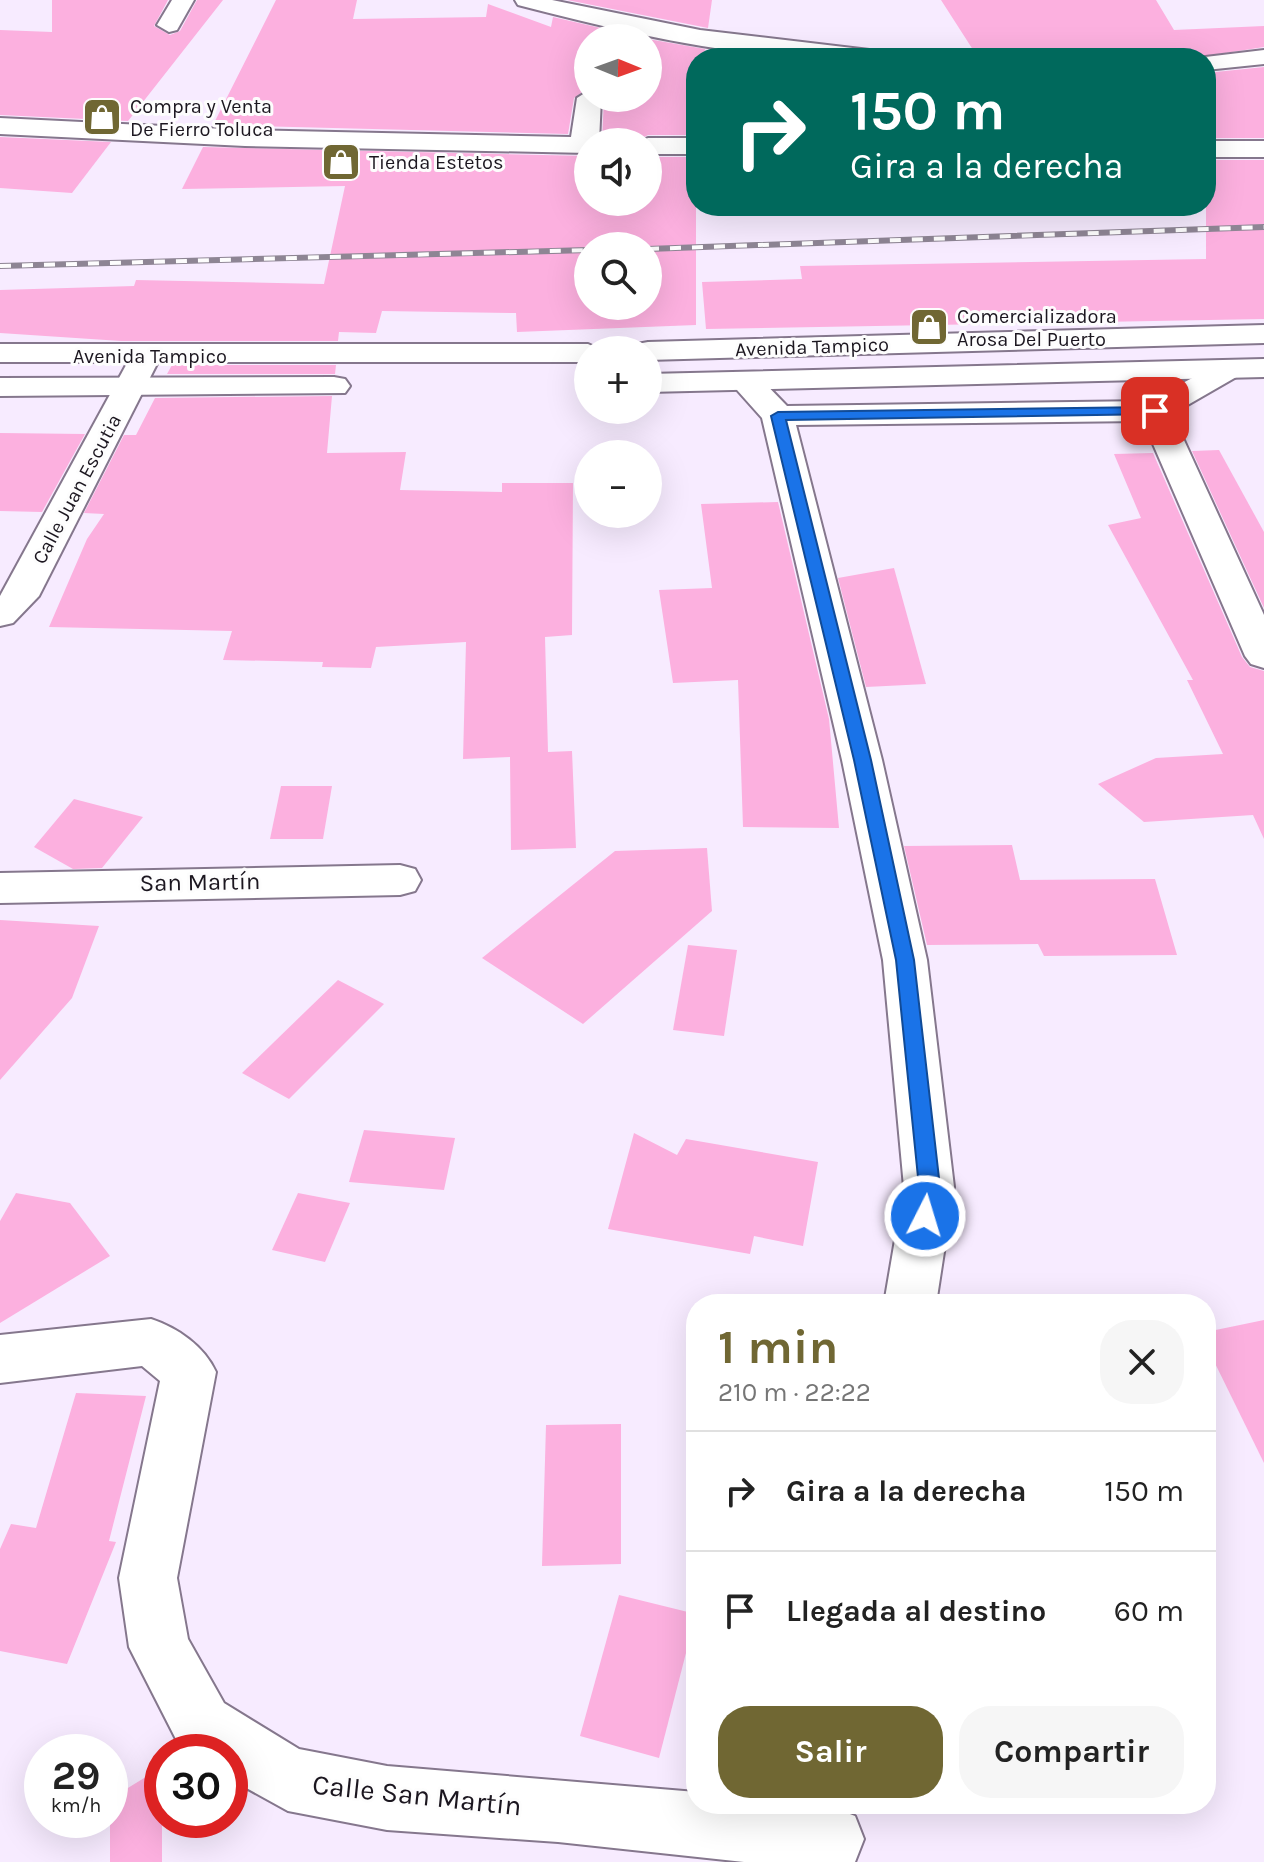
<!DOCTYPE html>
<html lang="es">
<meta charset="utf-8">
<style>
body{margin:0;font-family:Karla,sans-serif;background:#f6f6f6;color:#222;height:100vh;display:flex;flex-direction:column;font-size:30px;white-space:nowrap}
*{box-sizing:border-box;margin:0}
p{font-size:26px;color:#767676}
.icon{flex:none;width:44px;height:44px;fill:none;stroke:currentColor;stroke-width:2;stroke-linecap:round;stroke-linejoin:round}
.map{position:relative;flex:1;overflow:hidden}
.panel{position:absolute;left:686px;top:1294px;width:530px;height:520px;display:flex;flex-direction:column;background:#fff;border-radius:32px;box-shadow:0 8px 32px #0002}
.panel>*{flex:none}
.top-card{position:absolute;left:686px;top:48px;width:530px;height:168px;border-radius:32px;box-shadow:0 8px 32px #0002;background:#00695c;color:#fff;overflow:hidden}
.needle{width:52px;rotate:91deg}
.fabs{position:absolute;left:574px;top:24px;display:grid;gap:16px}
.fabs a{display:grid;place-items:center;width:88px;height:88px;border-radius:50%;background:#fff;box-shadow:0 8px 32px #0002;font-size:40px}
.speed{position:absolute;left:24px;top:1734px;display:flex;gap:16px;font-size:40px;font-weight:700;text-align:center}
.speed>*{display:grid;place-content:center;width:104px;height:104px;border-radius:50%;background:#fff;box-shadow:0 8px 32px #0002;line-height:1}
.speed small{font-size:20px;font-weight:400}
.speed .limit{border:12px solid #d22;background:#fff;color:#111}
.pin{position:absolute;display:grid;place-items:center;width:68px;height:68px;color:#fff;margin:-34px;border-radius:16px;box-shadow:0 4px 12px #0006}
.me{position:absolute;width:88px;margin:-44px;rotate:5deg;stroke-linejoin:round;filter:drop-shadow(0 0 6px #0008)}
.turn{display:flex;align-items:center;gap:28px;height:168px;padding:0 32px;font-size:36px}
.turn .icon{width:104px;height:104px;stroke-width:2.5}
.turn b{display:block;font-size:56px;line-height:68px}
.round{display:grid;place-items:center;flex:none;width:84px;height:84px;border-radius:32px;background:#f6f6f6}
.summary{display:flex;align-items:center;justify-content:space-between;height:136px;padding:0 32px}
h1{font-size:48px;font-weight:700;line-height:60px;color:#706733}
.button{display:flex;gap:16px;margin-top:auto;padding:16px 32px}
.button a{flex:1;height:92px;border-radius:32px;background:#706733;color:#fff;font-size:32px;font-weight:700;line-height:92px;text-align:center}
.button a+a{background:#f6f6f6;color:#222}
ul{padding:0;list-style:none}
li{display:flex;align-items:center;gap:24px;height:120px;padding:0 32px;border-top:2px solid #e0e0e0}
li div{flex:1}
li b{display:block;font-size:30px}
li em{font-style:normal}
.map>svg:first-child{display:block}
.building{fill:#fcb0df;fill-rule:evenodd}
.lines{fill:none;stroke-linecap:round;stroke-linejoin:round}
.minor-casing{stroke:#85778d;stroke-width:4}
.major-casing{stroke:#85778d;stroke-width:4}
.minor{fill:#fff;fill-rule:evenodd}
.major{fill:#fff;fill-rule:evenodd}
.rail-casing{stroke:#8e8594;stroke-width:6}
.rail{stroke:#fdfdfd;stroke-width:4;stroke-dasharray:11;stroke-linecap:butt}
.route{fill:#1a73e8;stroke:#114b97;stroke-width:2}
.labels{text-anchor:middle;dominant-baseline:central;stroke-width:6;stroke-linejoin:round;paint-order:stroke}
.far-poi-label{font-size:20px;fill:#1b161f;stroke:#fdfdfd;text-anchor:start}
.far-street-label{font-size:20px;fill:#1b161f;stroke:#fdfdfd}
.street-label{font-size:24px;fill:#1b161f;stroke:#fdfdfd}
.near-street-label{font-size:28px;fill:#1b161f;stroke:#fdfdfd}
</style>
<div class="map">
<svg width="1264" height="1862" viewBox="0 0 1264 1862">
<rect width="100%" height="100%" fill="#f7ebff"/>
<g class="building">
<polygon points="52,0 168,0 154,26 170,35 180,31 197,0 223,0 128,121 0,115 0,30 52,32"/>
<polygon points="276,0 357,0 353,19 486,17 488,4 551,27 553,17 644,38 588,38 588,88 574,98 568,134 213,125"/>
<polygon points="567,0 712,0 708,28"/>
<polygon points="941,0 1156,0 1174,30 1264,26 1264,47 1194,58 977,56"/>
<polygon points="648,39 705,49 704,58 696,58 696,135 648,135 635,142 602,142 604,98 648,98"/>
<polygon points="1264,67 1264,138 1206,138 1206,73"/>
<polygon points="0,137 111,142 72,193 0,188"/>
<path d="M203,147L588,156V202H648V157H696V325L517,332L516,313L382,311L376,333L339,332L338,341H121L0,333V290L134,286L136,280L324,284L345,186L182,189ZM588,246H648V306H588Z"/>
<polygon points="1206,160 1264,160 1264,319 706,329 702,282 802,279 800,266 1206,259"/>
<polygon points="172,365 336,365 335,374 167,374"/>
<polygon points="332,396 327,453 406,452 400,490 502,492 502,483 573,483 572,635 545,637 548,752 572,751 576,848 511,850 510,757 463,759 466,642 376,647 371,668 322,667 323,662 223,660 232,631 49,627 87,539 104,514 84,513 124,435 136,435 155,398"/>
<polygon points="0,433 85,434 42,512 0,511"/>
<polygon points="1219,450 1264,532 1264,608 1192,451"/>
<polygon points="1153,453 1242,657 1250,667 1264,671 1264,839 1253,815 1144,822 1098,784 1156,758 1223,754 1187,680 1193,680 1108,525 1141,518 1114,454"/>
<polygon points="778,502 829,719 839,828 743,827 738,680 673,683 659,590 712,588 701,504"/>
<polygon points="894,568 926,684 866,687 838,578"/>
<polygon points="281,786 332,786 323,839 270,839"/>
<polygon points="74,799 143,817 102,868 73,869 34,847"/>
<polygon points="1012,845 1020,880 1155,879 1177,955 1044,956 1038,944 927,945 904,846"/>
<polygon points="707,848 712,911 583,1024 482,958 615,851"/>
<polygon points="0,920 99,926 72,998 0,1080"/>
<polygon points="688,945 737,950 724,1036 673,1030"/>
<polygon points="338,980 384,1004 289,1099 242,1073"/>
<polygon points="364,1130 455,1138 444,1190 349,1182"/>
<polygon points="634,1133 677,1155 686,1139 818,1162 803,1246 754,1236 750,1254 608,1229"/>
<polygon points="16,1193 70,1203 110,1256 0,1323 0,1221"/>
<polygon points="298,1193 350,1203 325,1262 272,1250"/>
<polygon points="1264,1320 1264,1463 1206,1345 1206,1332"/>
<polygon points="76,1393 146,1396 109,1541 116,1542 67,1664 0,1651 0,1549 11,1524 36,1528"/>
<polygon points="621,1424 621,1564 542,1566 546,1425"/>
<polygon points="619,1595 696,1614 659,1758 580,1736"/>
<polygon points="162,1767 162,1862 110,1862 110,1799"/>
</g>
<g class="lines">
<defs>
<g id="minor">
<polygon points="172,0 194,0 177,30 169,32 157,25"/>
<path d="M515,0H552L700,30L878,51L890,58C861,58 832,60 803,58C707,52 611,29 518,5Z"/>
<polygon points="1264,50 1264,64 1206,70 1206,58 1197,58"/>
<polygon points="588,91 588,98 601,98 599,142 588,142 588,153 245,146 0,134 0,118 245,130 571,137 577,98"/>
<polygon points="648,138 696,138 696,154 648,154 648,142 638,142"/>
<rect x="1206" y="141" width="58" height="16"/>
<polygon points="146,347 157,349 161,356 39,596 13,623 0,626 0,596 131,356 135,349"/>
<polygon points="1227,360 1238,362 1243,369 1238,376 1172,414 1264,615 1264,668 1251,664 1245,656 1143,421 796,425 882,760 927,960 954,1187 936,1304 884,1304 904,1187 883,960 842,760 762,418 729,381 734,374 756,374 787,406 1148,401"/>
<polygon points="400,865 415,869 421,880 415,891 400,895 0,903 0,873"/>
<path d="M151,1319C178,1328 204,1346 216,1372L177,1578L188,1639L224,1703L299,1749L387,1766L696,1792V1804H808L832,1807L855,1816L864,1839L855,1862H744L558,1842L387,1830L288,1811L230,1779V1752H188L180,1747L129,1647L119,1578L160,1381L142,1366L0,1383V1335Z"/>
</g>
<g id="major">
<polygon points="1264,325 1264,343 648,360 648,350 633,350 637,344 648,342"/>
<polygon points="0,344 588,344 601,350 588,350 588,362 0,362"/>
<polygon points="1264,359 1264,377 648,392 648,374"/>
<polygon points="334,377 345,379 350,386 345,393 0,396 0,378"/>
</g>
</defs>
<use href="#minor" class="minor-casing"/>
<use href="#major" class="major-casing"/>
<use href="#minor" class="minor"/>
<use href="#major" class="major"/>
<defs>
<g id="rail">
<polyline points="648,249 1264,227"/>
<polyline points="0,266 588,250"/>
</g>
</defs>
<use href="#rail" class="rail-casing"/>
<use href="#rail" class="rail"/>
</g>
<polygon class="route" points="1155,407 1161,411 1159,414 786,420 871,760 914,960 940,1187 935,1216 925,1225 914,1216 919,1187 896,960 854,760 771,416 778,412"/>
<defs>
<symbol id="shop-square" viewBox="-11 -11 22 22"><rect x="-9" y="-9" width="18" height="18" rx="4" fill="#706733" stroke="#fdfdfd"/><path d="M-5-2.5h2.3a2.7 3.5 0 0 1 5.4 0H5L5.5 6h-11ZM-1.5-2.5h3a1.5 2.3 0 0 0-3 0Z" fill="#fff"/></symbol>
</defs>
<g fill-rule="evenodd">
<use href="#shop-square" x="80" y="95" width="44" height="44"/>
<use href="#shop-square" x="319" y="140" width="44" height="44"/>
<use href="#shop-square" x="907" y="305" width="44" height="44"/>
</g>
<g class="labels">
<g class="far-poi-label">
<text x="130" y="106">Compra y Venta<tspan x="130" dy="23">De Fierro Toluca</tspan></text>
<text x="369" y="162">Tienda Estetos</text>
<text x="957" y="316">Comercializadora<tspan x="957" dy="23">Arosa Del Puerto</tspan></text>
</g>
<g class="far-street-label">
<text transform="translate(812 347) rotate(-2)">Avenida Tampico</text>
<text x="150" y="356">Avenida Tampico</text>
<text transform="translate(77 489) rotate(-62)">Calle Juan Escutia</text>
</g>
<g class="street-label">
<text transform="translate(200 882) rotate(-1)">San Martín</text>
</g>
<g class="near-street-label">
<text transform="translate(417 1795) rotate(6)">Calle San Martín</text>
</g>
</g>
</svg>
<div class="fabs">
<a><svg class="needle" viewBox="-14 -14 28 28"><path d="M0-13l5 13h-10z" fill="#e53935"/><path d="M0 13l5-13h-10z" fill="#767676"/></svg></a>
<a><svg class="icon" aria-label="sound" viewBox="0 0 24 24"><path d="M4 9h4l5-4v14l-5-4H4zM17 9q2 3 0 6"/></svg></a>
<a><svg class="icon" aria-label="search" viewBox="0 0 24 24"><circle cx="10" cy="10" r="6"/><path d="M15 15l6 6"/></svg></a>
<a>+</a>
<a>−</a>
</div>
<div class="speed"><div>29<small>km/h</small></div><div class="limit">30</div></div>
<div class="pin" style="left:1155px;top:411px;background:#d93025"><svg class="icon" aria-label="arrive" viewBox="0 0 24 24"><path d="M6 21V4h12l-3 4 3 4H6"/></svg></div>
<svg class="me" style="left:925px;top:1216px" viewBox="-20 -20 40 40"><circle r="17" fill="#1a73e8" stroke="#fff" stroke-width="3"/><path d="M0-11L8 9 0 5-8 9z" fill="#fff"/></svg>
<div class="top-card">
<div class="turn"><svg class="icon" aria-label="right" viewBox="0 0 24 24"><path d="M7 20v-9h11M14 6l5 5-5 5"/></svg><div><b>150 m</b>Gira a la derecha</div></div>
</div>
<section class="panel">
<div class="summary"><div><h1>1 min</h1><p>210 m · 22:22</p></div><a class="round"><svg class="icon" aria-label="close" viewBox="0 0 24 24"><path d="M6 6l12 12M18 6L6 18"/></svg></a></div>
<ul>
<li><svg class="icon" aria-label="right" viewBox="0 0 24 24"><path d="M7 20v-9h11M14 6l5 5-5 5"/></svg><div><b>Gira a la derecha</b></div><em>150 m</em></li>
<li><svg class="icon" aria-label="arrive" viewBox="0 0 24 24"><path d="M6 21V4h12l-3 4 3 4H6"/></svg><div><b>Llegada al destino</b></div><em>60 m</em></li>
</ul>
<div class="button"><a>Salir</a><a>Compartir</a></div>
</section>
</div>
